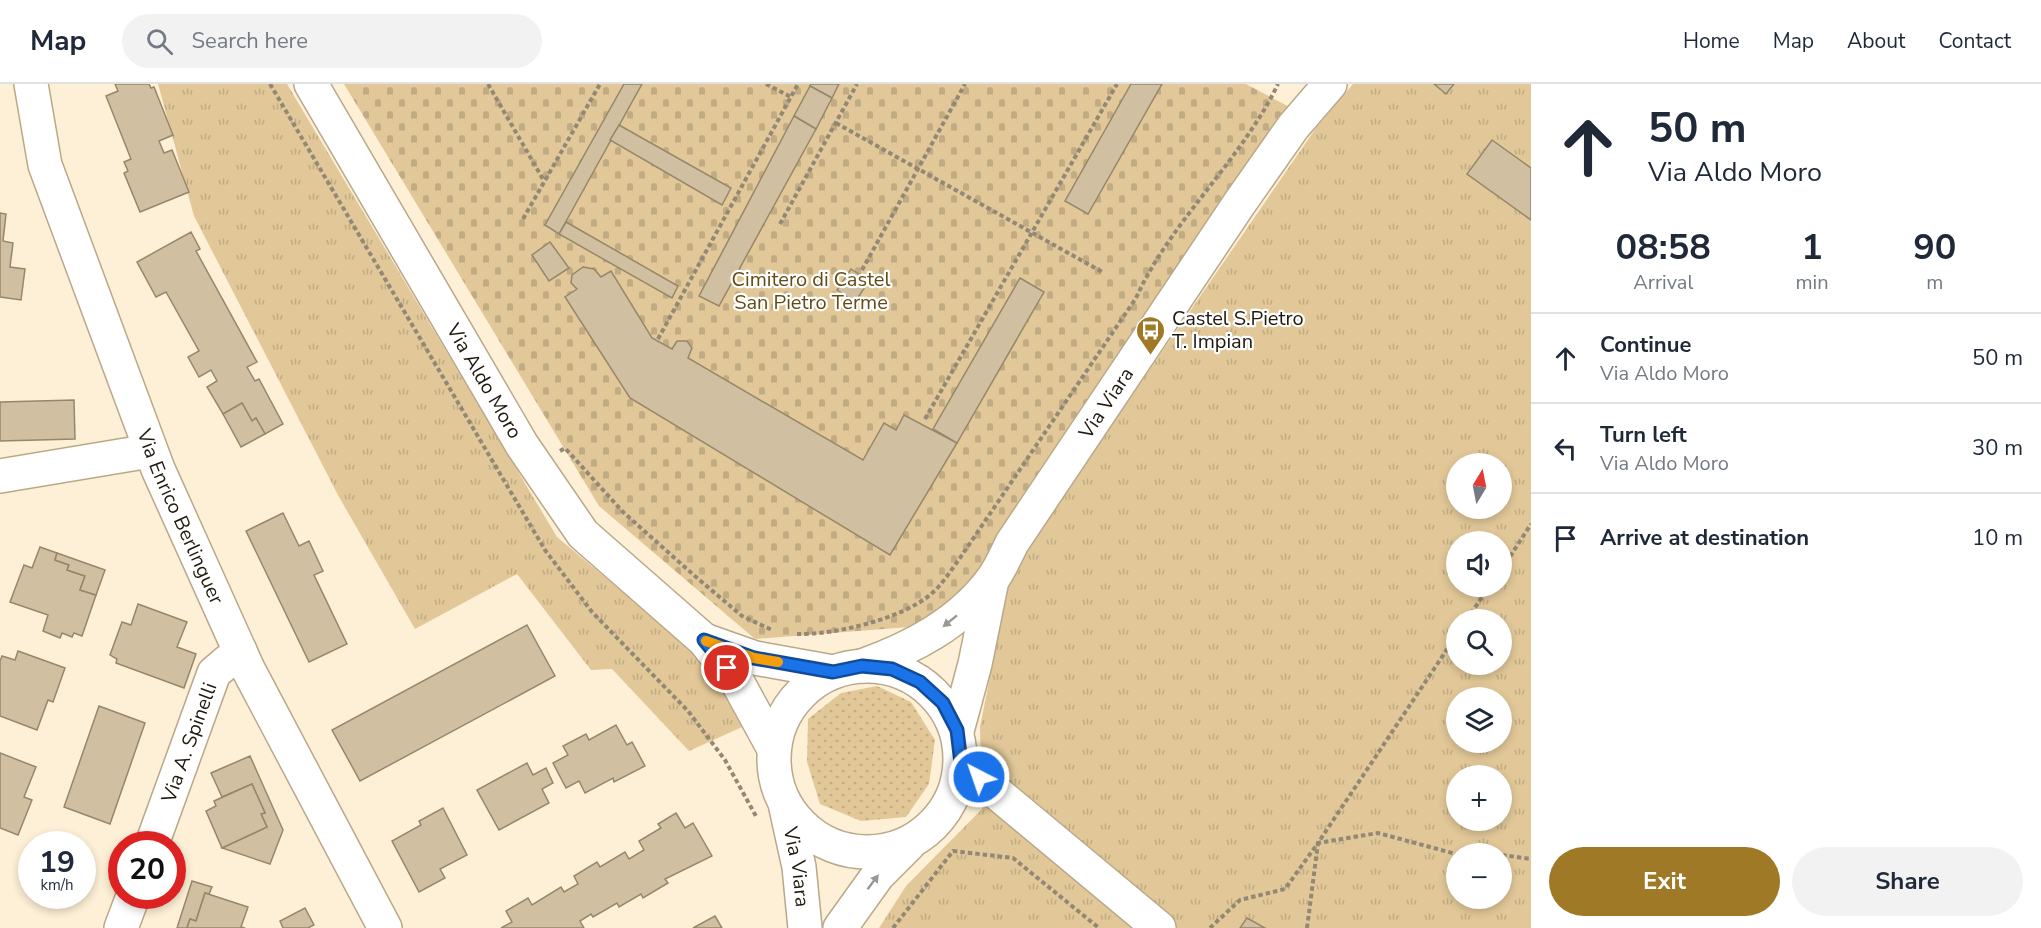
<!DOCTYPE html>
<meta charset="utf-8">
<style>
body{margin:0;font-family:"Nunito Sans",sans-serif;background:#f2f2f3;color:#1f2937;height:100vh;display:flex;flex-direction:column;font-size:22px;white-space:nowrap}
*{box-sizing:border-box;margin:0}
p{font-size:20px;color:#747a83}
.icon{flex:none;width:33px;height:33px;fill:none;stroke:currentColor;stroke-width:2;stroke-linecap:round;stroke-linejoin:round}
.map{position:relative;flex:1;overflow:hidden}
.panel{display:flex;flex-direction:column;background:#fff;width:510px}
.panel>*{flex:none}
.banner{background:#fff;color:#1f2937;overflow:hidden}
.needle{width:39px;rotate:10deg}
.controls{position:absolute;left:1446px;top:369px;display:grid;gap:12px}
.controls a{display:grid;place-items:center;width:66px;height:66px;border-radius:50%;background:#fff;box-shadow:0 3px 9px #0003;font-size:30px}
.speed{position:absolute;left:18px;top:747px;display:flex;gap:12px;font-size:30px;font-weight:700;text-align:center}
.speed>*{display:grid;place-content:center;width:78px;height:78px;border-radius:50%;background:#fff;box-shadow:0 3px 9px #0003;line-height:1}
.speed small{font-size:15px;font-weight:400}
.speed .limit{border:9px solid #d22;background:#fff;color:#111}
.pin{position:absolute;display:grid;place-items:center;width:51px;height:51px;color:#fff;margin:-26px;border:3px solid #fff;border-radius:50%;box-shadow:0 2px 6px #0007}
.me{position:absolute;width:66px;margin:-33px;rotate:319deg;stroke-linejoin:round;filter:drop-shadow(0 0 4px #0008)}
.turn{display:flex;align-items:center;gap:21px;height:126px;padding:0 18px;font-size:27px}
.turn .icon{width:78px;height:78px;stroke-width:2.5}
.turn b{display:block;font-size:42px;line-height:51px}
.eta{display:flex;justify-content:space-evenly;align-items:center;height:102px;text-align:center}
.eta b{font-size:36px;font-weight:700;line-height:42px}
.button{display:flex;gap:12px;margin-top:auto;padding:12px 18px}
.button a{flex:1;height:69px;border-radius:36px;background:#9f7926;color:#fff;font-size:24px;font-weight:700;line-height:69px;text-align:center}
.button a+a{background:#f2f2f3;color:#1f2937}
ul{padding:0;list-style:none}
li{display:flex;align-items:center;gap:18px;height:90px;padding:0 18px;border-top:2px solid #e0e1e3}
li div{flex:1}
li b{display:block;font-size:22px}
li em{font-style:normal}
header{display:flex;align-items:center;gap:36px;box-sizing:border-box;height:84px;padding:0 30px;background:#fff;border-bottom:2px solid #e0e1e3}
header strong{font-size:28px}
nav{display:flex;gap:33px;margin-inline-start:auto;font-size:21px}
.search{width:420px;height:54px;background:#f2f2f3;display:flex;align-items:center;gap:15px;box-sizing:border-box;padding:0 21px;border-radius:33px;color:#747a83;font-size:22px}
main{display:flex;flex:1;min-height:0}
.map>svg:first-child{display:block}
.cemetery{fill:url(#cemetery-stones)}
.park{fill:url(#park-tufts);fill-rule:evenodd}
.garden{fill:url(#garden-dots)}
.building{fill:#d0bfa0;stroke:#978769;stroke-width:1.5}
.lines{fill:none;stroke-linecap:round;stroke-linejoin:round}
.minor-casing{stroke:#b9a88a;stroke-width:36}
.major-casing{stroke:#b9a88a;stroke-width:36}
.path{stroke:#928875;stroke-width:4;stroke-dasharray:4.5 3;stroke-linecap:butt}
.minor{stroke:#fff;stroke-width:33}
.major{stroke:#fff;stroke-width:33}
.oneway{fill:#9a9892}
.route-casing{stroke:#114b97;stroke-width:15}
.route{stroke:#1a73e8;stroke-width:10}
.slow{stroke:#f59e0b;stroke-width:10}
.labels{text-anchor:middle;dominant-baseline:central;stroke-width:4.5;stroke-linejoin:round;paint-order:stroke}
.park-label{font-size:20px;fill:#644b15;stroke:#fff}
.poi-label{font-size:20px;fill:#1f190d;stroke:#fff;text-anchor:start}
.street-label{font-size:20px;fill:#1f190d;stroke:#fff}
</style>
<header>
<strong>Map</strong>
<div class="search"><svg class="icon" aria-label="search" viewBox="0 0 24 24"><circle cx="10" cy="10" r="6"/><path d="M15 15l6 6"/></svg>Search here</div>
<nav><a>Home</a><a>Map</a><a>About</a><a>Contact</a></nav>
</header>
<main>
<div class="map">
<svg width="1531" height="844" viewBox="0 0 1531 844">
<defs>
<pattern id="cemetery-stones" width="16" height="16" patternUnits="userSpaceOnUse" patternTransform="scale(1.5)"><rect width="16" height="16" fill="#e2c898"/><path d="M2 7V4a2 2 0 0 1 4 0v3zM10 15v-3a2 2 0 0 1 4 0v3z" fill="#c1ab82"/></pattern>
<pattern id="park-tufts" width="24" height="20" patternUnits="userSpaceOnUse" patternTransform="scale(1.5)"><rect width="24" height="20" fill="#e2c898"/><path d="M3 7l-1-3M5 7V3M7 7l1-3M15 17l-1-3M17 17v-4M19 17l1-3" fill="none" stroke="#c1ab82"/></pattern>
<pattern id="garden-dots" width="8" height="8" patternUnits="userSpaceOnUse" patternTransform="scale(1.5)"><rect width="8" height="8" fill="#e2c898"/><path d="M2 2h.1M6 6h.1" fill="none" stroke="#c1ab82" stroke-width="1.8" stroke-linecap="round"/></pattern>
</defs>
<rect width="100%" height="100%" fill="#fef0d6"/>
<polygon class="cemetery" points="344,0 1246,0 1295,26 980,490 922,542 755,555 599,422"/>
<g class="park">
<polygon points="158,0 287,0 557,453 691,565 751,639 689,667 612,585 591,586 517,490 415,545 339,413 194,132"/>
<path d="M1353,0H1531V844H879L906,802L982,725L980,643L1011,487L1316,44ZM1456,380H1502V424H1456ZM1456,458H1502V502H1456ZM1456,536H1502V580H1456ZM1456,614H1502V658H1456ZM1456,692H1502V736H1456ZM1456,770H1502V814H1456Z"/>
</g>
<polygon class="garden" points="877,602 911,618 935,656 929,700 906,733 861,737 820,720 807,678 808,635 841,609"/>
<g class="building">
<polygon points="115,0 149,0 151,4 154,3 173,51 159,57 164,69 172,66 189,108 140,128 124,89 128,87 124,78 131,75 106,12 118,7"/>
<polygon points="624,0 642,0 559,150 545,141"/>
<polygon points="811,0 839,0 832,14 810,2"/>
<polygon points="1131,0 1162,0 1088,130 1065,117"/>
<polygon points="1434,0 1454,0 1446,10"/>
<polygon points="810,2 832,14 816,45 794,32"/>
<polygon points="794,32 816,45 719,222 699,212"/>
<polygon points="619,41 731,104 722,121 610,56"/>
<polygon points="1492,56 1531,84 1531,136 1467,90"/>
<polygon points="0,129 6,130 3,157 13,159 10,183 25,185 21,216 0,213"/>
<polygon points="566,138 678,202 672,214 559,150"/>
<polygon points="191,148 200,165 196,167 257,278 247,283 255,297 259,295 283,340 265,350 256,334 252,337 242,319 223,330 207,303 217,297 211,286 199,293 188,273 199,267 166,208 156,213 137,178"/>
<polygon points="550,158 569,184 549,197 532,171"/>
<polygon points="583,183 594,185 601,193 611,187 652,254 672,265 677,257 687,257 692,264 688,274 863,376 884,339 896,346 904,331 957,359 890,471 630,314 565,213 577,205 571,199 572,191"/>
<polygon points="851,185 869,197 855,218 837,206"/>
<polygon points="1020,194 1044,208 957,359 933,345"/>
<polygon points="74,316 75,355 0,357 0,318"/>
<polygon points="242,319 252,337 256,334 265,350 241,363 223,330"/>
<polygon points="283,429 299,462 309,457 323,487 314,491 347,560 309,578 246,447"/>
<polygon points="40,463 57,469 55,476 69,481 67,486 85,492 80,506 96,511 82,552 74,549 72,553 62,549 60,554 43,547 48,531 10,518 24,481 32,484"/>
<polygon points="57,469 105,486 96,511 80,506 85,492 67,486 69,481 55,476"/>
<polygon points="138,520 187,538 177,563 196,570 184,604 116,579 117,575 110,571 122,538 131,541"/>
<polygon points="527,541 555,592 360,697 332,646"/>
<polygon points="18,567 65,584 53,618 48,616 37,646 0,632 0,577 2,572 15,576"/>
<polygon points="99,622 145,639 110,740 64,723"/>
<polygon points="616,641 627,661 632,658 645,682 614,698 613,694 585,709 579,697 566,704 553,679 568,671 563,662 586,650 589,656"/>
<polygon points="0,669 36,683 24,713 32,716 18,751 0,744"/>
<polygon points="250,672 283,746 270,780 222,764 267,743 261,730 265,729 252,700 222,713 211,689"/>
<polygon points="527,679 533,691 546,684 553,699 542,705 549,719 499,746 477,706"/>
<polygon points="252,700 265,729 261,730 267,743 222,764 206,727 216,722 214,717"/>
<polygon points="443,724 467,771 440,785 445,794 419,808 392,757 421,741 419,737"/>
<polygon points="676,729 685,744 693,739 712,772 665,795 668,799 643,814 641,810 619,823 617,819 593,833 591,830 580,837 584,844 501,844 512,838 506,827 528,814 532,821 561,803 564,808 578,800 574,792 597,778 600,783 625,768 629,775 644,766 639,757 661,744 658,740"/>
<polygon points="192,797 212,803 209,810 205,809 196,837 190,835 187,844 177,844"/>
<polygon points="205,809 248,823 241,843 245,844 187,844 190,835 196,837"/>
<polygon points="305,824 314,841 308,844 283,844 280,837"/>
<polygon points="715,832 722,844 693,844"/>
<polygon points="1247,834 1265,844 1240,844"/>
</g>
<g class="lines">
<defs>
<g id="minor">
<path id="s1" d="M31,0L45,81L158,385L248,585L385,844"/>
<polyline points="0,392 150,367"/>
<path id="s2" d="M862,582C912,564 959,540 992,496C1000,485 1006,471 1012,459L1239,120L1293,43L1330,0"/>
<polyline points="957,647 975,580 992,496"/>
<polyline points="961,679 1159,844"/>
<path id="s3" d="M152,760L214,589L240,567"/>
<polyline points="121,844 133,812"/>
</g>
<g id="major">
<path id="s4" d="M311,0L522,361L583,450L704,556L738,599L774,665"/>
<polyline points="704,556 755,574 833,588"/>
<circle cx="867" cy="675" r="93"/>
<path id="s5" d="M786,724L799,783L805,844"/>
<polyline points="840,844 878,791 909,760"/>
</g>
</defs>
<use href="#minor" class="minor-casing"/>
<use href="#major" class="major-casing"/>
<g class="path">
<polyline points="270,0 545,466 592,528 688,627 725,676 757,734"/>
<polyline points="488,0 544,97"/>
<polyline points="766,0 791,13"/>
<polyline points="836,39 1104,189"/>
<polyline points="523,135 600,0"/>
<polyline points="780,140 857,0"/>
<polyline points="862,186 965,0"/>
<polyline points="658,255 798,0"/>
<polyline points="925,335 1117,0"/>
<polyline points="560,367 565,364 623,428 696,493 742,532 772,546"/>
<polyline points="1502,485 1531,440"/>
<polyline points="1467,536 1489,502"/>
<path d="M797,550C834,551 902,535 931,510C942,501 951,486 960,474L1136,214C1170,138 1241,77 1278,0"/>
<polyline points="1502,771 1531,775"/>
<polyline points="893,844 953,767 1013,774 1099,844"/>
<polyline points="1210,844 1240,816 1285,805 1318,759 1378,749 1456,770"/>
<polyline points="1307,844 1318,759 1456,552"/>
</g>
<use href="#minor" class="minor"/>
<use href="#major" class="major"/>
</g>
<defs><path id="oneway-solid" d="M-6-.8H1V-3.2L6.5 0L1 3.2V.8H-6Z" transform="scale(1.5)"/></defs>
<g class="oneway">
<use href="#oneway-solid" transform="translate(950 537) rotate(141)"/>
<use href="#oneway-solid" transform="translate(873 798) rotate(-53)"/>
</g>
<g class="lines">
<defs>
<polyline id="route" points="727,584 704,556 754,574 833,588 862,582 892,585 920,598 943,619 957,646 961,679 979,693"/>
</defs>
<use href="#route" class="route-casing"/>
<use href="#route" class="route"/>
<polyline class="slow" points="706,557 754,574 778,578"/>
</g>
<defs>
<symbol id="bus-pin" viewBox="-11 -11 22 30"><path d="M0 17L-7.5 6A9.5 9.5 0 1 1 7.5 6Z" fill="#9f7926" stroke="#fff"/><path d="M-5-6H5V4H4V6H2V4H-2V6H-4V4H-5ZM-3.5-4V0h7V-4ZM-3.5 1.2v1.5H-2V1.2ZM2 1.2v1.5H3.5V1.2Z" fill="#fff"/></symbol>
</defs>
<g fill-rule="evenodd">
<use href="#bus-pin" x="1134" y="230" width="33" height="45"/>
</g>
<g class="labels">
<g class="park-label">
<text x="811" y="195">Cimitero di Castel<tspan x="811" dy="23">San Pietro Terme</tspan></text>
</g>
<g class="poi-label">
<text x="1172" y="234">Castel S.Pietro<tspan x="1172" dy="23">T. Impian</tspan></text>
</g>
<g class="street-label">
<text stroke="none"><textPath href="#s4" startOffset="344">Via Aldo Moro</textPath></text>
<text stroke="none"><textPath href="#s2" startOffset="369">Via Viara</textPath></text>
<text stroke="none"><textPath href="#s1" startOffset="459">Via Enrico Berlinguer</textPath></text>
<text stroke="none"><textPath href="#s3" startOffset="108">Via A. Spinelli</textPath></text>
<text stroke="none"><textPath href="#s5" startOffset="60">Via Viara</textPath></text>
</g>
</g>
</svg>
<div class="controls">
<a><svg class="needle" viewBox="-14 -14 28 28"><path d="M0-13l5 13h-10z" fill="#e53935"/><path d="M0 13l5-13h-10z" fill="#747a83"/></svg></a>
<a><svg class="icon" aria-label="sound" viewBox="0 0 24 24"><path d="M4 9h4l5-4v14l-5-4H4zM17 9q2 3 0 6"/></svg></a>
<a><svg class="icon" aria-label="search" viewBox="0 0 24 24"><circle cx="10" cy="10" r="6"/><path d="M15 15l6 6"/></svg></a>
<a><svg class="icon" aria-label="layers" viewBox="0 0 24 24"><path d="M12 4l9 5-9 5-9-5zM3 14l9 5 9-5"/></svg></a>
<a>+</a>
<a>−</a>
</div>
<div class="speed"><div>19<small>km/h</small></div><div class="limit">20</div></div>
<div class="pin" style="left:727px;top:584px;background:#d93025"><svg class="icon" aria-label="arrive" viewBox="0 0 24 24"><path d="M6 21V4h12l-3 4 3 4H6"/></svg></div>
<svg class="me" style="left:979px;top:693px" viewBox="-20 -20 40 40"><circle r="17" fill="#1a73e8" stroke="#fff" stroke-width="3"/><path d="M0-11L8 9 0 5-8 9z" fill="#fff"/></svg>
</div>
<section class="panel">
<div class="banner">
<div class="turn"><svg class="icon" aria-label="ahead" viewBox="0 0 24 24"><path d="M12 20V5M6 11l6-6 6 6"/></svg><div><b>50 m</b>Via Aldo Moro</div></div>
</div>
<div class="eta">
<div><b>08:58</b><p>Arrival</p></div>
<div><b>1</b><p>min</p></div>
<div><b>90</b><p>m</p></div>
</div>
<ul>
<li><svg class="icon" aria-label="ahead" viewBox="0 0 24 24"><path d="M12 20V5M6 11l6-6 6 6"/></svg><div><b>Continue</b><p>Via Aldo Moro</p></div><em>50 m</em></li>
<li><svg class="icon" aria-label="left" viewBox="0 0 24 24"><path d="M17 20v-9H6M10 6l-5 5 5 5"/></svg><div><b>Turn left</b><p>Via Aldo Moro</p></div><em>30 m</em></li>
<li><svg class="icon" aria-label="arrive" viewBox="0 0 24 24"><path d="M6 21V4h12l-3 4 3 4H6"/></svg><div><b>Arrive at destination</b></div><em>10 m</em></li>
</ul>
<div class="button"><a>Exit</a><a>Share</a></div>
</section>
</main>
